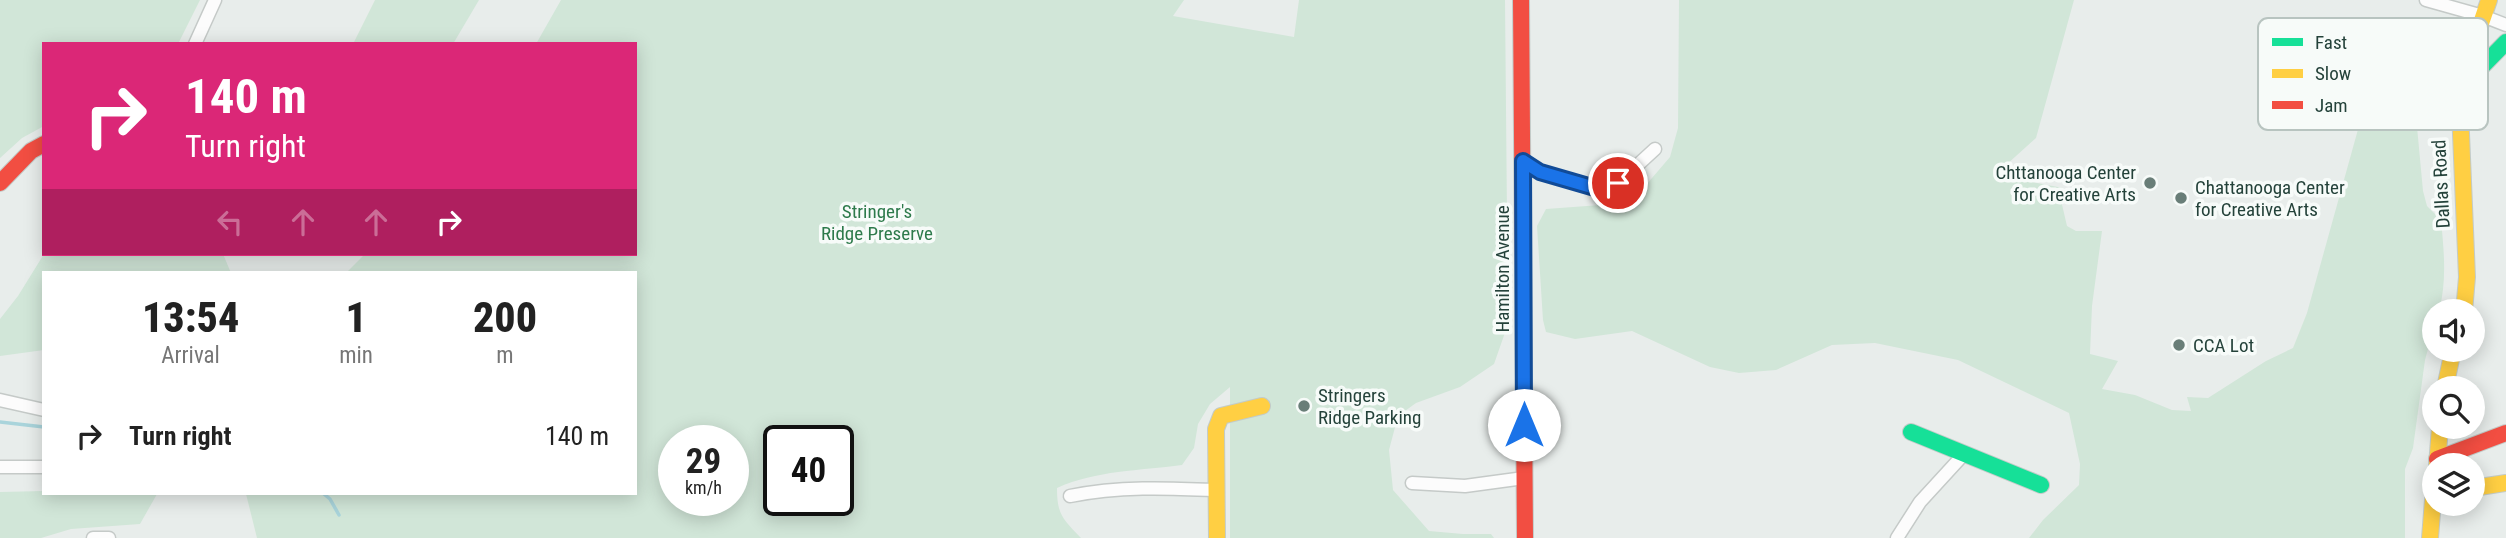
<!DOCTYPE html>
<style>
body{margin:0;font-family:"Roboto Condensed",sans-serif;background:#f2f2f2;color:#222;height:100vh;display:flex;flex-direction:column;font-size:26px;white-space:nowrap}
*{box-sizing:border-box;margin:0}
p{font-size:23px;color:#767676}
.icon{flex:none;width:38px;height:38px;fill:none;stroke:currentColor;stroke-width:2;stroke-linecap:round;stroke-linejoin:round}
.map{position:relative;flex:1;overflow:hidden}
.details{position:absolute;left:42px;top:271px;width:595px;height:224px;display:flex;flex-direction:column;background:#fff;border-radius:0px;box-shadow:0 4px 18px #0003}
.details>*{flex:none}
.hud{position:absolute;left:42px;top:42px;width:595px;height:214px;border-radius:0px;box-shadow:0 4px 18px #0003;background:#db2777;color:#fff;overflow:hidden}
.tools{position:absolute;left:2422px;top:299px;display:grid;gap:14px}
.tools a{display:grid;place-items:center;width:63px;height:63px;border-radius:50%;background:#fff;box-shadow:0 4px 18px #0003;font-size:35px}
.speed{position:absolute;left:658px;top:425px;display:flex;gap:14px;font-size:35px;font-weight:700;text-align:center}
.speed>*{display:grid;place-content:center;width:91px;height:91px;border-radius:50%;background:#fff;box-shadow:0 4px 18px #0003;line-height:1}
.speed small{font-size:18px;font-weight:400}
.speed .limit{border:4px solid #111;border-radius:10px;background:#fff;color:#111}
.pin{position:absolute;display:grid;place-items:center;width:60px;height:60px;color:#fff;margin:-30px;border:4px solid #fff;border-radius:50%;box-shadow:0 2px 7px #0007}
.me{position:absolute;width:77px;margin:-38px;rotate:0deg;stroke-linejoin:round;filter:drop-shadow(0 0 5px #0008)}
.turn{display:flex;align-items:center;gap:24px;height:147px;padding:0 28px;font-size:32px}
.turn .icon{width:91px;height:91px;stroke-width:2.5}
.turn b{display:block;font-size:49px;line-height:60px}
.lanes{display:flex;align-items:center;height:66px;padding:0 28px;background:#0003;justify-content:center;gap:35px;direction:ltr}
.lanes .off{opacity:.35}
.eta{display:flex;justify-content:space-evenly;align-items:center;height:119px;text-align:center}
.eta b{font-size:42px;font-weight:800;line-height:49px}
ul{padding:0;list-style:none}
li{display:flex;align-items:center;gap:21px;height:91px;padding:0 28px}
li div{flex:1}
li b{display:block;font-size:26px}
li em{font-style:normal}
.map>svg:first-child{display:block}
.green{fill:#d1e6d8;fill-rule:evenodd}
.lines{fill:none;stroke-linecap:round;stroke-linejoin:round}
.stream{stroke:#a9d4db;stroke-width:3.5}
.street-casing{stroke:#c5cac8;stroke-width:15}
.fast-casing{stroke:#c3cbc8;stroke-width:18}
.slow-casing{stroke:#c3cbc8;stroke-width:18}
.jam-casing{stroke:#c3cbc8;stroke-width:18}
.street{stroke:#fcfcfc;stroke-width:12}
.fast{stroke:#16e098;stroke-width:16}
.slow{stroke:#ffcf43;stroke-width:16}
.jam{stroke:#f24e42;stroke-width:16}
.route-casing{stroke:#114b97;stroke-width:18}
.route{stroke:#1a73e8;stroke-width:12}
.poi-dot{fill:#697e78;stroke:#f7fbf9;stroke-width:2.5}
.labels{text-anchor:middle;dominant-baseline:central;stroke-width:7;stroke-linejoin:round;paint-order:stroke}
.poi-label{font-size:19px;fill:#24423a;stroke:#f7fbf9;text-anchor:start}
.street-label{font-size:19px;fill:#24423a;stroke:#f7fbf9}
.park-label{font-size:19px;fill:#2d7a4b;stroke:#f7fbf9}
.key{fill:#f7fbf9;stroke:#b8c4c0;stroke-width:2}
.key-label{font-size:19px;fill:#24423a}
</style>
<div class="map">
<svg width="2506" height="538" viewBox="0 0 2506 538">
<rect width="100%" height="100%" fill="#e8edeb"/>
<g class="green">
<polygon points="0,0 200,0 178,44 44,44 44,126 22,138 0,158"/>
<polygon points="375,0 479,0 453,44 353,44"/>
<path d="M561,0H1184L1173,16L1294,37L1299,0H1505L1508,324L1494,364L1460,387L1416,403L1398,416L1389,450L1393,490L1429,531L1463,534H1491L1494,538H1230V387L1210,404L1198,424L1194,448L1182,465C1139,471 1097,470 1057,488C1057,515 1063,519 1081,538H257L246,494H635V273H346L365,254H635V44H536ZM674,441H733V500H674ZM779,441H838V500H779Z"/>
<path d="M1679,0H2074L2036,138L1995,175L2063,188L2060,196L2067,226L2076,231H2102L2092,306L2090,354L2118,361L2102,389L2135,395L2172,410L2191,411L2187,397L2208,398L2266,361L2293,348L2307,313L2377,61L2385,43L2401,48L2416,116L2423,191L2427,206L2441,220C2444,251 2447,281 2439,311L2434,312V327L2425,360L2413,448L2405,469V538H2029L2043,520L2079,485L2080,464L2069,413L1958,360L1875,343L1832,345L1776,370L1739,373L1710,367L1632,331L1575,339L1546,332L1543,320L1537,226L1546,209L1614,204L1646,185L1670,157L1678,128Z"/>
<polygon points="44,254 223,254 231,273 44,273 44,350 0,356 0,319 18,296"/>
<polygon points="44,491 44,494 157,494 140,524 71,529 41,538 0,538 0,492"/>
</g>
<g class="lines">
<g class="stream">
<polyline points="0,422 44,427"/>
<polyline points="324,494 330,499 339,515"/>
</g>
<defs>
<g id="street">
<polyline points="2426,0 2483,16 2506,25"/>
<polyline points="195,44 215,0"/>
<polyline points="1523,161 1540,172 1602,190 1618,183 1655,149"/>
<polyline points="0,400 44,410"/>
<polyline points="0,467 44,467"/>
<polyline points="1412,483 1465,486 1524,478"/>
<path d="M1070,496C1119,486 1167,488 1216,490"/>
<polyline points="93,538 109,538"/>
<polyline points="1897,538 1920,502 1964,454"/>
</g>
<g id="fast">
<polyline points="2461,88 2506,42"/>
<polyline points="1911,432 2041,485"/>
</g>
<g id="slow">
<polyline points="2464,312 2467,277 2460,110 2465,70 2489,0"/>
<polyline points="2445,388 2453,350"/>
<polyline points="2437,466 2440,427"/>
<polyline points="2473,488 2506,483"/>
<polyline points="1217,538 1216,429 1221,416 1262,406"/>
<polyline points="2430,538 2434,487"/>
</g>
<g id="jam">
<polyline points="1521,0 1525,538"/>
<polyline points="0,183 31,151 44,144"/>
<polyline points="2437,459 2506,433"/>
</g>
</defs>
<use href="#street" class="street-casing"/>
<use href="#fast" class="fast-casing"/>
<use href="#slow" class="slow-casing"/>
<use href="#jam" class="jam-casing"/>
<use href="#street" class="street"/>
<use href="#fast" class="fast"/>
<use href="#slow" class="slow"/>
<use href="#jam" class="jam"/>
</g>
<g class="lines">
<defs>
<polyline id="route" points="1524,425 1523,161 1540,172 1602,190 1618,183"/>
</defs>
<use href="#route" class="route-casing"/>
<use href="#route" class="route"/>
</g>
<g class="poi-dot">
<circle cx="2150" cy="183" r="7"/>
<circle cx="2181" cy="198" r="7"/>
<circle cx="2179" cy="345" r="7"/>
<circle cx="1304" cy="406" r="7"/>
</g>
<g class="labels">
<g class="poi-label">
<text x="2136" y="172" text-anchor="end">Chttanooga Center<tspan x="2136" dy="22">for Creative Arts</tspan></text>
<text x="2195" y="187">Chattanooga Center<tspan x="2195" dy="22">for Creative Arts</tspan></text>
<text x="2193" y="345">CCA Lot</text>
<text x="1318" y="395">Stringers<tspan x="1318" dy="22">Ridge Parking</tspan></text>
</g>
<g class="street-label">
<text transform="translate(2441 184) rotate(-93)">Dallas Road</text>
<text transform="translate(1502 269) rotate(-90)">Hamilton Avenue</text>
</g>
<g class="park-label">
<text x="877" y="211">Stringer's<tspan x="877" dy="22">Ridge Preserve</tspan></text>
</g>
</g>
<rect x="2258" y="18" width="230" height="112" rx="10" class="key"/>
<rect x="2272" y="38" width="31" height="8" fill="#16e098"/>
<rect x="2272" y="69" width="31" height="9" fill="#ffcf43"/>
<rect x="2272" y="101" width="31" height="8" fill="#f24e42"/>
<g class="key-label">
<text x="2315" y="49">Fast</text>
<text x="2315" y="80">Slow</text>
<text x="2315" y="112">Jam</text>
</g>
</svg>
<div class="tools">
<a><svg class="icon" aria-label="sound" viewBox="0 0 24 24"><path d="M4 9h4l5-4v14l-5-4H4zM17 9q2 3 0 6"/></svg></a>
<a><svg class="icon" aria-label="search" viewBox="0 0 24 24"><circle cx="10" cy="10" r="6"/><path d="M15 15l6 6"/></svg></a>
<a><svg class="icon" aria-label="layers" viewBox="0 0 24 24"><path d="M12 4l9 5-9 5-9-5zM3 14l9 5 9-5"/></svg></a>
</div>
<div class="speed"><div>29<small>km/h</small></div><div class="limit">40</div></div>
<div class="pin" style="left:1618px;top:183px;background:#d93025"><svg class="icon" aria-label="arrive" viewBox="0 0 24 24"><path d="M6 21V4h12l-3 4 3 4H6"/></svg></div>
<svg class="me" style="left:1524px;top:425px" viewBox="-20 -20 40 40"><circle r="19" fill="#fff"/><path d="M0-13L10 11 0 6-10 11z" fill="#1a73e8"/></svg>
<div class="hud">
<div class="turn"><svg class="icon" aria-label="right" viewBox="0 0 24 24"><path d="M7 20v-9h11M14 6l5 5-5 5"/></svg><div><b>140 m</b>Turn right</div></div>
<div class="lanes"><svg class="icon off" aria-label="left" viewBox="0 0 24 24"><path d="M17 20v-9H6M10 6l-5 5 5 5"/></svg><svg class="icon off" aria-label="ahead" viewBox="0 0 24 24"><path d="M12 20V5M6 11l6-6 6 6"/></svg><svg class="icon off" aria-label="ahead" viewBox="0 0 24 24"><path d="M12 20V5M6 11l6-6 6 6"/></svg><svg class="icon" aria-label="right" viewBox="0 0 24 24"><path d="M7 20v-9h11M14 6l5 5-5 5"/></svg></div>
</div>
<section class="details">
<div class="eta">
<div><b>13:54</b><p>Arrival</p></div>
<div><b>1</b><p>min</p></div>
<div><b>200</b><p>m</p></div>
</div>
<ul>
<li><svg class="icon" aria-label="right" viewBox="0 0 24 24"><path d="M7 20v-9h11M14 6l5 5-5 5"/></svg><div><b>Turn right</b></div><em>140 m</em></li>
</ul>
</section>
</div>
